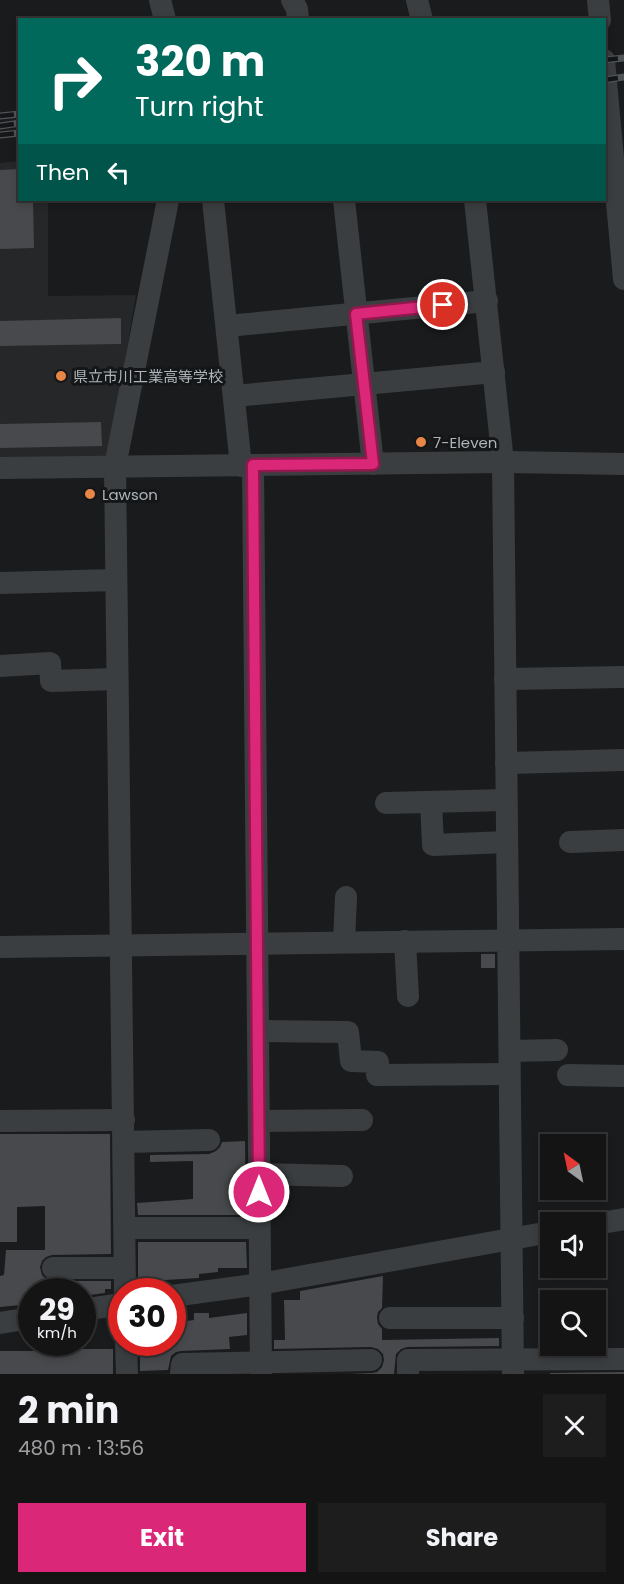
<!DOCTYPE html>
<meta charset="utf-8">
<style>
body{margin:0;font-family:Poppins,"Noto Sans JP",sans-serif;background:#1d1d1e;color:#f1f3f6;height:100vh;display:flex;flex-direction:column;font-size:22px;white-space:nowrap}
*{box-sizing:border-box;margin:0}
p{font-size:20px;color:#9d9ea0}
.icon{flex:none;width:33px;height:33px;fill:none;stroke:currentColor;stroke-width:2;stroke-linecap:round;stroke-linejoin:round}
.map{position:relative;height:1374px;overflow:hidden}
.panel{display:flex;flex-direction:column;background:#141415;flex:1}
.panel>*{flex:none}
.guide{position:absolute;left:18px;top:18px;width:588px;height:183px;border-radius:0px;box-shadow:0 3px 9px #0003,0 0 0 2px #333334;background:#00695c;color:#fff;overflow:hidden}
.needle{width:39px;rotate:327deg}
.controls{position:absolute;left:540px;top:1134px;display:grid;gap:12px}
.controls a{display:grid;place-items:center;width:66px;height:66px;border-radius:0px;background:#141415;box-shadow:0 3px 9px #0003,0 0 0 2px #333334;font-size:30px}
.speed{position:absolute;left:18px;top:1278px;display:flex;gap:12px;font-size:30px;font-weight:700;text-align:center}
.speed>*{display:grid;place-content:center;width:78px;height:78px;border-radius:50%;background:#141415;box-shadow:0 3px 9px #0003,0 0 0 2px #333334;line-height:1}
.speed small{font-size:15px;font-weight:400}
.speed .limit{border:9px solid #d22;background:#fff;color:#111}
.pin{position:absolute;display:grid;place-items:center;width:51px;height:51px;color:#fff;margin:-26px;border:3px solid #fff;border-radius:50%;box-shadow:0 2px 6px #0007}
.me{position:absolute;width:66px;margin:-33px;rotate:0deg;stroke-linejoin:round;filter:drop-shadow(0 0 4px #0008)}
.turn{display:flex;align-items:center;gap:21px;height:126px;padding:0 18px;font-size:27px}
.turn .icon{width:78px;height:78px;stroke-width:2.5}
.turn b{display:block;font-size:42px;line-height:51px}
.then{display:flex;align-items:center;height:57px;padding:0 18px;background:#0003;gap:12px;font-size:22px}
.round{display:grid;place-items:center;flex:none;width:63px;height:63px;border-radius:0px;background:#1d1d1e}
.overview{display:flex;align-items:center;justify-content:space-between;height:102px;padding:0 18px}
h1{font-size:36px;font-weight:700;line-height:45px}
.button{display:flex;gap:12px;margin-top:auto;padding:12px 18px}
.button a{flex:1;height:69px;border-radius:0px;background:#db2777;color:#fff;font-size:24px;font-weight:700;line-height:69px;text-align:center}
.button a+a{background:#1d1d1e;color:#f1f3f6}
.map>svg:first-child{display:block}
.built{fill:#262729}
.building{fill:#47494c}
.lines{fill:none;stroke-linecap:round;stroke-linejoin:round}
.minor{stroke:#3b3e41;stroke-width:22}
.rail-casing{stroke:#505458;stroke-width:7}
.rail{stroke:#151617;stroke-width:4.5;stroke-dasharray:14;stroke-linecap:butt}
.route-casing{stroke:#8e194d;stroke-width:15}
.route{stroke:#db2777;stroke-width:10}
.poi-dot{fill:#e88647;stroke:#151617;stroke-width:2}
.labels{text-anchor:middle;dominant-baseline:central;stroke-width:6;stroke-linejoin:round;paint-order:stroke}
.poi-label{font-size:15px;fill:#adb5bb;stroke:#151617;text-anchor:start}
</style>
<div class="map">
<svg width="624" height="1374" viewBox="0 0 624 1374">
<rect width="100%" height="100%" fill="#1a1b1c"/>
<polygon class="built" points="19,161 20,200 48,200 48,296 136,295 109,456 0,458 0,163"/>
<g class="building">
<polygon points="20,169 20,200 33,200 34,248 0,249 0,170"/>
<polygon points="121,318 121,344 0,346 0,321"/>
<polygon points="101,422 102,446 0,448 0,424"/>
<rect x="481" y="954" width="14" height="14"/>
<polygon points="0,1134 110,1134 111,1254 52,1255 46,1257 42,1261 40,1267 42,1275 46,1279 52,1281 111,1281 111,1289 105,1289 105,1293 82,1296 82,1292 32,1292 32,1304 0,1307 0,1276 4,1275 6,1250 45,1250 45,1206 17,1207 17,1242 0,1242"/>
<polygon points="245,1141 246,1215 138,1215 137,1203 193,1199 193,1161 150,1162 150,1155 209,1154 216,1151 220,1147 222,1142"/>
<polygon points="138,1242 246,1242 247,1268 218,1268 218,1272 199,1274 199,1278 165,1280 166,1282 149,1282 149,1284 138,1284"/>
<polygon points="383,1276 382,1308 378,1312 377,1317 378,1324 382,1329 382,1340 499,1338 499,1346 407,1347 401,1349 396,1354 394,1374 348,1374 372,1373 377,1372 382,1367 384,1360 383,1354 378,1349 371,1347 274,1349 274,1340 285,1340 284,1300 300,1300 300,1291"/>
<polygon points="194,1313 209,1313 209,1318 247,1313 247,1335 229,1337 230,1349 181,1351 176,1352 171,1356 168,1370 140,1371 140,1347 150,1347 149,1342 172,1342 172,1323 194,1320"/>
<polygon points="59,1342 81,1342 81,1349 113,1349 113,1374 0,1374 0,1351 59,1351"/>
<polygon points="624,1372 624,1374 550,1374 550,1373"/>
</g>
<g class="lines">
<g class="minor">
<polyline points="160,0 165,20"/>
<polyline points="292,0 297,9 298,20"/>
<polyline points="417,0 422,20"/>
<polyline points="598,0 600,20"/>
<polyline points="604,60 624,279"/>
<polyline points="213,200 241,466"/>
<polyline points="344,200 373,464"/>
<polyline points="475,200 503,462 513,1374"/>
<polyline points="227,326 487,301"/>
<polyline points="234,396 494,372"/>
<polyline points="253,465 261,1374"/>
<polyline points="0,468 503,462 624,464"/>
<polyline points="0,583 116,580"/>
<polyline points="0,666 50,663 51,681 117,679"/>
<polyline points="505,679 624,677"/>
<polyline points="506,763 624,760"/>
<polyline points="431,802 433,845 507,842"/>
<polyline points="386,803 506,800"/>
<polyline points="570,842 624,840"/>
<polyline points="405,941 408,996"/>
<polyline points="344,942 346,897"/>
<polyline points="0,947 624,939"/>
<polyline points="258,1031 348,1032 351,1061 378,1062 377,1075 509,1074"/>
<polyline points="510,1051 557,1050"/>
<polyline points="568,1075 624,1076"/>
<polyline points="0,1121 124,1120"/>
<polyline points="259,1121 362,1120"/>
<polyline points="124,1142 209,1140"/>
<polyline points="259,1174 342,1176"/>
<polyline points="596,1224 624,1219"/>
<polyline points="125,1228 258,1228"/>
<polyline points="53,1268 124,1268"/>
<polyline points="125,1292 115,466 168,200"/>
<polyline points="172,1296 260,1284 550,1232"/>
<polyline points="82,1310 122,1304"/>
<polyline points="390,1318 513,1318"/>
<polyline points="0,1323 32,1318"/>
<polyline points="126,1342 127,1374"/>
<polyline points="181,1374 182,1364 371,1360"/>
<polyline points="408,1374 408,1360 624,1359"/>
</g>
<defs>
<g id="rail">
<polyline points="604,60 624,58"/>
<polyline points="604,80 624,77"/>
<polyline points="0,116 20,114"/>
<polyline points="0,126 20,123"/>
<polyline points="0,135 20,133"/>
</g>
</defs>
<use href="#rail" class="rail-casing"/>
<use href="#rail" class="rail"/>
</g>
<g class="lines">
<defs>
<polyline id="route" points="259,1192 253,465 373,464 356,314 443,305"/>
</defs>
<use href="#route" class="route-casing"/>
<use href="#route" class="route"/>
</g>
<g class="poi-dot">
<circle cx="61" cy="376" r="6"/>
<circle cx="421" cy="442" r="6"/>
<circle cx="90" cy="494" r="6"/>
</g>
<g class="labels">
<g class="poi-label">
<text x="73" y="376">県立市川工業高等学校</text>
<text x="433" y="442">7-Eleven</text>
<text x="102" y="494">Lawson</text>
</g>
</g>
</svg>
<div class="controls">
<a><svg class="needle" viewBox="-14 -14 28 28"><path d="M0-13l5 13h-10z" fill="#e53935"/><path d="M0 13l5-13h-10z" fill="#9d9ea0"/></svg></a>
<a><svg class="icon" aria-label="sound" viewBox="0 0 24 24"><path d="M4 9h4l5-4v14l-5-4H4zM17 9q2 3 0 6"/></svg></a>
<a><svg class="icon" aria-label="search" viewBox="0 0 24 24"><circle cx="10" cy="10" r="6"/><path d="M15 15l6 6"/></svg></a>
</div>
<div class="speed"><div>29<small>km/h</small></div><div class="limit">30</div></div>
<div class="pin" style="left:443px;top:305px;background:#d93025"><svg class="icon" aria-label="arrive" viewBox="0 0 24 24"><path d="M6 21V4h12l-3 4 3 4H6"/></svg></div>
<svg class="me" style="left:259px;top:1192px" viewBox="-20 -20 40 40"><circle r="17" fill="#db2777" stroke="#fff" stroke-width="3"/><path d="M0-11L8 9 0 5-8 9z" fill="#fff"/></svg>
<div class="guide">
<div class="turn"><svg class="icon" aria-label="right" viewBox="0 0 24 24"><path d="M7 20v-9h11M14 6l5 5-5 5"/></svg><div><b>320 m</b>Turn right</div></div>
<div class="then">Then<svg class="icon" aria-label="left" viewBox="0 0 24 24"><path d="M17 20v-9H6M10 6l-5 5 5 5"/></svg></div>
</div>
</div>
<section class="panel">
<div class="overview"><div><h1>2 min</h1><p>480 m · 13:56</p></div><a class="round"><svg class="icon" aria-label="close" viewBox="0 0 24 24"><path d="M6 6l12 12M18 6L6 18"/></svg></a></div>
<div class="button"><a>Exit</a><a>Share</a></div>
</section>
